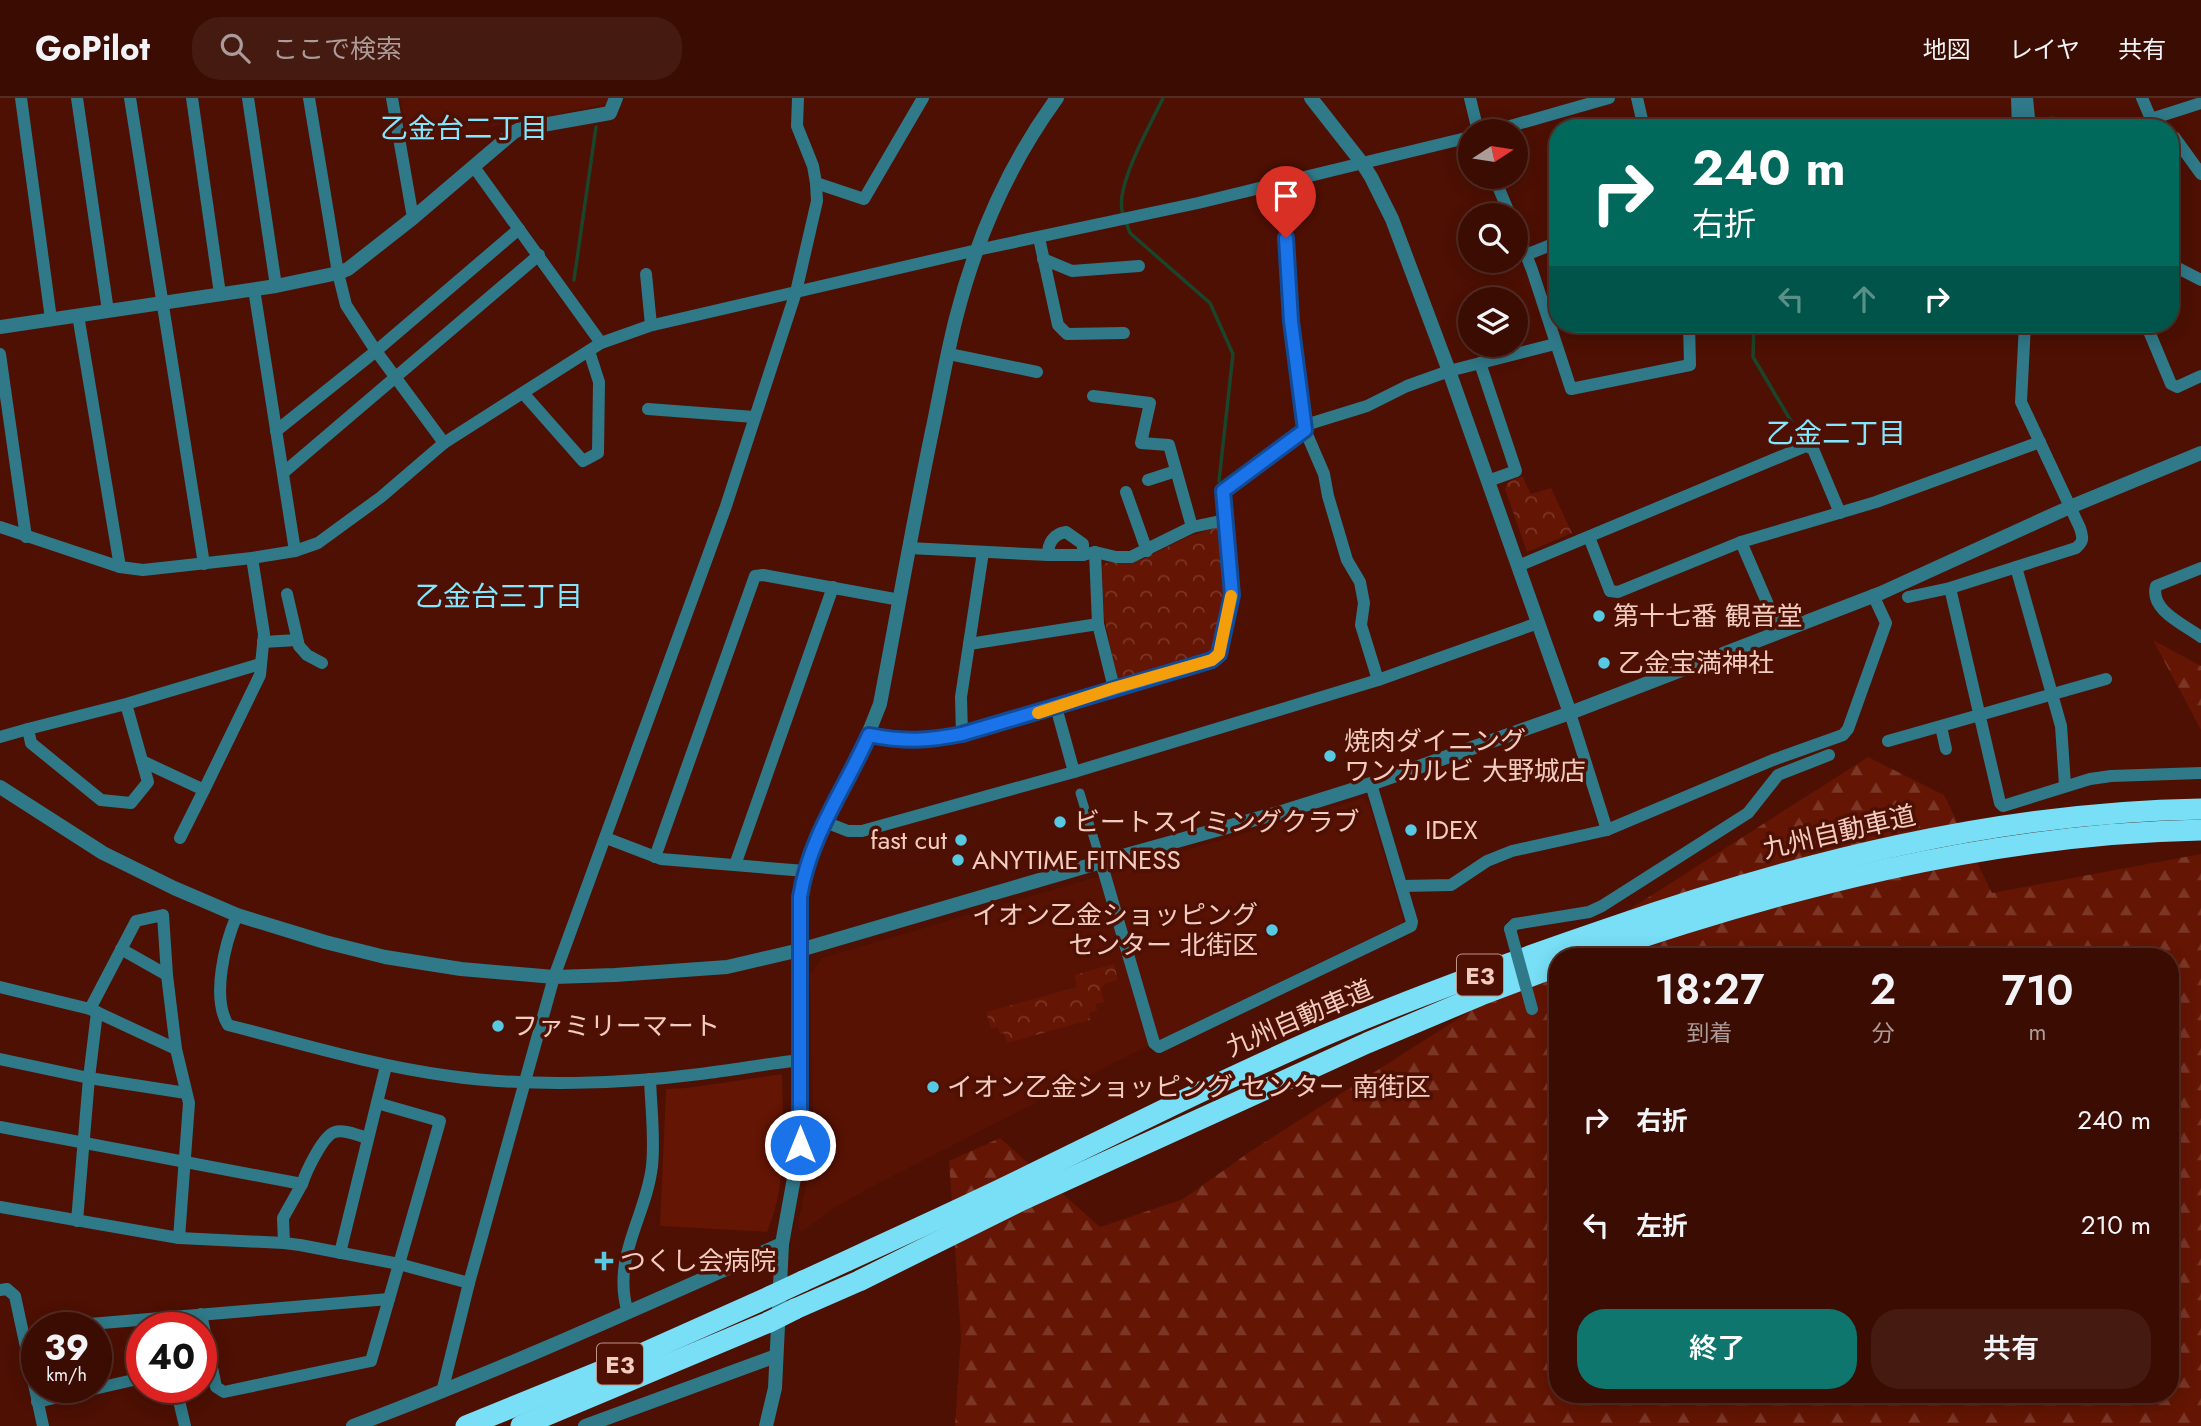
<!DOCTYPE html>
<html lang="ja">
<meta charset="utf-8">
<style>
body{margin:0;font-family:Jost,"Noto Sans JP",sans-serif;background:#451a11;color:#f1f3f6;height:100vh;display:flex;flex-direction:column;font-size:26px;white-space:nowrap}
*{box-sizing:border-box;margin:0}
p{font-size:23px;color:#ab9b99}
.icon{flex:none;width:38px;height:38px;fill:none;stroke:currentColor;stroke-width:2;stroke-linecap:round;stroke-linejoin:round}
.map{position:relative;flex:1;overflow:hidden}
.panel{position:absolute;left:1549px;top:850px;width:630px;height:455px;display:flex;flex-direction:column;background:#3a0c02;border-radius:28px;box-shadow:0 4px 18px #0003,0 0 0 2px #542c24}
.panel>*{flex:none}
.top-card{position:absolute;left:1549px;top:21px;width:630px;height:214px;border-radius:28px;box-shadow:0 4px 18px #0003,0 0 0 2px #542c24;background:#00695c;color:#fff;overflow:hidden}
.needle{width:46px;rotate:78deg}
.buttons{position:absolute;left:1458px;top:21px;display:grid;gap:14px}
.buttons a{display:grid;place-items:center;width:70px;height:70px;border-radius:50%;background:#3a0c02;box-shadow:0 4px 18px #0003,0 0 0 2px #542c24;font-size:35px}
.speed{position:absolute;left:21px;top:1214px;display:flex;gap:14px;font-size:35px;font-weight:700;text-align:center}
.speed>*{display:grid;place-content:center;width:91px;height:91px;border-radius:50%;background:#3a0c02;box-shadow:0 4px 18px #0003,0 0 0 2px #542c24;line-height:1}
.speed small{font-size:18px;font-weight:400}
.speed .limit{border:10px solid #d22;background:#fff;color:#111}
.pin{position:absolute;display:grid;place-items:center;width:60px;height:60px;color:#fff;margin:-72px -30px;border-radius:50% 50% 50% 0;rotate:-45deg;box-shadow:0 0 7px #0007}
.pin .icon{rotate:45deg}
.me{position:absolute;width:77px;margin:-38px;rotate:0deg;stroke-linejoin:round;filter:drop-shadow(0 0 5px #0008)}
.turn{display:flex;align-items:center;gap:24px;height:147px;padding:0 28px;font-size:32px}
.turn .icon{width:91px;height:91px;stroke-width:2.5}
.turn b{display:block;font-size:49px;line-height:60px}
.lanes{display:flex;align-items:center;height:66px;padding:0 28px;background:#0003;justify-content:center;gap:35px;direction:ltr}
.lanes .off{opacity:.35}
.eta{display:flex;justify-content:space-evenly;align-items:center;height:119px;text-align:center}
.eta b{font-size:42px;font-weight:600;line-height:49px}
.cta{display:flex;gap:14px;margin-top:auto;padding:14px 28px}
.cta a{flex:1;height:80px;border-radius:28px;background:#0f766e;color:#fff;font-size:28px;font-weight:600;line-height:80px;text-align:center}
.cta a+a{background:#451a11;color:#f1f3f6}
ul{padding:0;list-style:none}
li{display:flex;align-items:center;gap:21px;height:105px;padding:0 28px}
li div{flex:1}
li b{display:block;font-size:26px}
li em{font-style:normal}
header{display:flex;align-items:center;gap:42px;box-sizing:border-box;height:98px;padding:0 35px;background:#3a0c02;border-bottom:2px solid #542c24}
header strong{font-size:33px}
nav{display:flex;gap:38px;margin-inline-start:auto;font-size:24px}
.search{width:490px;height:63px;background:#451a11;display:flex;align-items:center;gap:18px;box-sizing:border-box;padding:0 24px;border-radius:28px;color:#ab9b99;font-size:26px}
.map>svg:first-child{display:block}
.built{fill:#571203}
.forest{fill:url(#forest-firs);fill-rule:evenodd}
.park{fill:url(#park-crowns)}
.garden{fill:#641503}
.water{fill:url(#water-ripples)}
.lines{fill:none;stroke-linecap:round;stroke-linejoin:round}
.stream{stroke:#1a452b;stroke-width:3.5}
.pedestrian{stroke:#2f7989;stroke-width:9}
.minor{stroke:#2f7989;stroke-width:12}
.tertiary{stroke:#2f7989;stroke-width:14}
.motorway{stroke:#78dff6;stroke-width:21}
.minor-bridge{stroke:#2f7989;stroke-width:12}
.motorway-bridge{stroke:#78dff6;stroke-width:21}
.route-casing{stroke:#114b97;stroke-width:18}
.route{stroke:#1a73e8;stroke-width:12}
.slow{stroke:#f59e0b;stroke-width:12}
.poi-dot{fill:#57c9e2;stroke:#4d1003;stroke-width:2.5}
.labels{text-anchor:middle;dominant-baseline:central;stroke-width:7;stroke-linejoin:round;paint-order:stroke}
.shield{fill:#4d1003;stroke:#c09388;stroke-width:2}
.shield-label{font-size:24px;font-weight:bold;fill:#f2cbc1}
.poi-label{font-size:26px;fill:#f2cbc1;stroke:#4d1003;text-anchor:start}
.street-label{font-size:26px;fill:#f2cbc1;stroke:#4d1003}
.neighbourhood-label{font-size:28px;fill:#82e7ff;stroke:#4d1003}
</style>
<header>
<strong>GoPilot</strong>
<div class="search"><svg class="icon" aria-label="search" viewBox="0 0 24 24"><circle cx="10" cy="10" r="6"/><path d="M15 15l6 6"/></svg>ここで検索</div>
<nav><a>地図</a><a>レイヤ</a><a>共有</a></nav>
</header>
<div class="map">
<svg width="2201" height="1328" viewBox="0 0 2201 1328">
<defs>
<pattern id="forest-firs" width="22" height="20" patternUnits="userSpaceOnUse" patternTransform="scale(1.75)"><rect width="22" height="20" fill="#641503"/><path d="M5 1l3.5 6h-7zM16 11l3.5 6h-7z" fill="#7b3626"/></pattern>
<pattern id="park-crowns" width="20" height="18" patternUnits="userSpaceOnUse" patternTransform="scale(1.75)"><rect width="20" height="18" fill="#641503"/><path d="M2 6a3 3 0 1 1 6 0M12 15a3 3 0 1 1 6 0" fill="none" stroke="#7b3626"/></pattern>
<pattern id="water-ripples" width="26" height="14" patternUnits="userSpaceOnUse" patternTransform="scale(1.75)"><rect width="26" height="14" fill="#1a452b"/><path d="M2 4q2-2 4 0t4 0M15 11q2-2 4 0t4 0" fill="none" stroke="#3c5e48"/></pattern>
</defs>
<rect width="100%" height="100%" fill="#4d1003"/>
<g class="built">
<polygon points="400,0 610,0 607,6 408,45"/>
<polygon points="1363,700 1369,706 1404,824 1163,940 875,1087 836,1109 802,1133 799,1132 798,1125 807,1084 813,1025 810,877 822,860"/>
</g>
<g class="forest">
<polygon points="2153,542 2201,568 2201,632"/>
<path d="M1868,659L1944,697L1992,795L2201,756V1328H955L961,1238L949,1063L1000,1040L1100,1129L1183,1101L1251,1053ZM1558,859H2170V1297H1558Z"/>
</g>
<g class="park">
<polygon points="1522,378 1531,396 1551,390 1572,435 1527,454 1505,391 1507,385"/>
<polygon points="1217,429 1219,430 1225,470 1226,499 1212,553 1208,559 1127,582 1117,581 1104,518 1102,468 1106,465 1140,462 1190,438"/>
<polygon points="1114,866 1118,882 1106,885 1101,891 1104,904 1096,906 1097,913 1089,915 1090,922 1007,945 1004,935 1000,936 998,929 991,931 986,914 1077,889 1074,877"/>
</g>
<path class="garden" d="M782,976C783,1025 788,1088 767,1134L660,1128L666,991L686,990Z"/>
<polygon class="water" points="2051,18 2089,30 2048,30"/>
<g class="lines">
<g class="stream">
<path d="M1123,116C1113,91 1151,26 1163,0"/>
<polyline points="1126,124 1130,135 1210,205 1233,256 1219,383"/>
<polyline points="574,182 596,29"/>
<polyline points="1754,226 1753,259 1791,323"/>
</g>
<polyline class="pedestrian" points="1080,695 1101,764"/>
<g class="minor">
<polyline points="21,0 51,221"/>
<polyline points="77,0 108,213"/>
<polyline points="130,0 204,466"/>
<polyline points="192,0 220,196"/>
<polyline points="248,0 276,188"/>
<polyline points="309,0 338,175 346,207 376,253 444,345"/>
<polyline points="392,0 413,120"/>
<polyline points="1470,0 1478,33"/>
<polyline points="1637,0 1644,30"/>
<polyline points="2017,0 2018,30"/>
<polyline points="2027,0 2030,30"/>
<polyline points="2142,0 2151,21 2158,30"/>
<polyline points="2151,21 2201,5"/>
<polyline points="1493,33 1609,0"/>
<polyline points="2170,37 2175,40 2201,76"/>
<polyline points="474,69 601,245"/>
<polyline points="1494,79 1510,117"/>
<polyline points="1282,84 1291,223 1305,332 1324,376 1328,398 1347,462 1360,484 1364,505 1361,527 1378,582"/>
<polyline points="816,85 864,101 923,0"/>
<polyline points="1516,131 1532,172 1571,291 1690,267 1689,226"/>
<polyline points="1039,140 1058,227 1067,236 1124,235"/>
<polyline points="1526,157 1558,144"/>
<polyline points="1043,161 1072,173 1139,168"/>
<polyline points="2170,166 2201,182"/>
<polyline points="646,176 651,227"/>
<polyline points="254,191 295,453"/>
<polyline points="78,217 120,469"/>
<polyline points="2146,226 2171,286 2177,289 2201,278"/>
<polyline points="0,256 26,439"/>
<polyline points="949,256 1037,274"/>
<polyline points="1480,265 1516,373 1488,383"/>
<polyline points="523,295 583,363 598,355 599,284 589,253"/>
<polyline points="1093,298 1150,305 1141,345 1169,347 1192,429"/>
<polyline points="648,311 754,319"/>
<polyline points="276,333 376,253 519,131"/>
<polyline points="283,375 539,157"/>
<polyline points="1148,382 1176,373"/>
<polyline points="1126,394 1147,453"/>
<polyline points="0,429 120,469 143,472 252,460 295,453 318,445 381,399 444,345 601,245 649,228 977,152 1198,105 1470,39"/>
<polyline points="1589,439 1610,493 1618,494 1741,444 1876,404 2040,344"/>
<polyline points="1741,444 1780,534"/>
<polyline points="909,450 1048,457 1083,457 1095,454 1116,459 1131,459 1192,429 1225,422"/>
<polyline points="1095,454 1098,526 1114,590"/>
<path d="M1048,457C1048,445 1053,436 1066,434L1083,446V457"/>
<polyline points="1518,468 1806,348 1813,351 1840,415"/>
<polyline points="2016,469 2061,628 2065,687"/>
<path d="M2201,470L2156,488C2149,512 2185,527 2201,539"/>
<polyline points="1950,490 2000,705 2003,708 2090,681 2111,678 2201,675"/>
<polyline points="287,496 299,548 307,557 322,565"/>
<path d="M1908,499L1950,490L2076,450C2084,443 2083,440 2080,430L2021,304L2025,226"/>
<polyline points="263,544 297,542"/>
<polyline points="969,546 1098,526"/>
<polyline points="126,606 148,684 131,705 101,702 31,645 28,631 126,606 260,566"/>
<polyline points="1056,609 1074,674"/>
<polyline points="1570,615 1607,732"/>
<polyline points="1941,629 1946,651"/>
<polyline points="962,636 961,599 983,454"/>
<path d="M869,637C903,644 928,643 962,636L1212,562L1219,556L1232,497L1223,393L1312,325L1367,308L1407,288L1449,273L1555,246"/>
<polyline points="0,639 28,631"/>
<polyline points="1888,643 2106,581"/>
<polyline points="142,663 204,692 260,577 264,536 252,460"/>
<polyline points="825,724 848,733 862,733 1074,674 1378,582 1538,525"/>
<polyline points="180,740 204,692"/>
<polyline points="606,740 661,761 805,773"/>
<polyline points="655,759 755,478 763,477 900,502"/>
<polyline points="1101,764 1154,945 1159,949 1411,828 1412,824 1371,686"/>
<polyline points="735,767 833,489"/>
<polyline points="1402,788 1451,787 1487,763 1512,753 1607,732 1773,662 1843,637 1848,631 1886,525 1873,497"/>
<path d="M237,817C225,845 211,899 228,927C302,946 375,968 450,978C528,989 622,986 700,976C733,972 766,966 800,962"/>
<polyline points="1510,831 1515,826 1589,814 1602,808 1748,715 1778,677 1829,657"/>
<polyline points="121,851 167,877"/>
<polyline points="0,889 90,911 176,951"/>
<polyline points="90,911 136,823 163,817 167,877 176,951 189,1005 179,1140"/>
<polyline points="0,961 89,980 186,995"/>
<polyline points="377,1005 440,1023 389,1201"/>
<polyline points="0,1029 302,1086 283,1120 284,1145 179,1140 0,1109"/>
<path d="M302,1086C306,1074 323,1037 335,1034C344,1031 359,1038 368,1040"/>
<polyline points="77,1123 89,980 97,914"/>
<polyline points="284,1145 300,1147 399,1166 469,1185"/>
<polyline points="340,1155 386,968"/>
<polyline points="0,1192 7,1191 15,1198 43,1328"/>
<path d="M628,1215C611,1159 646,1120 652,1068C655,1040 651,1010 650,981"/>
<polyline points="42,1230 389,1201 371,1263 224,1294 216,1289 201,1216"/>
<polyline points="176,1290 185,1328"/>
<polyline points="442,1294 469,1185 554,879 725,411 796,194 817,103 816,85 813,68 797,28 798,0"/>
<polyline points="37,1304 142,1280"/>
</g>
<g class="tertiary">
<polyline points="1311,0 1362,65 1371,79 1392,121 1449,273 1570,615"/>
<polyline points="0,229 276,188 338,175 348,171 413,120 514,34 520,31 610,15 616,0"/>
<polyline points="0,689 103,755 174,790 237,817 325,844 385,859 461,871 554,879 615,877 727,869 800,852 1101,764 1285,713 1371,686 1570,615 1881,495 2070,409 2201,355"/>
<path d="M353,1328C499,1273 640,1209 782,1146"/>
<polyline points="585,1328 776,1258"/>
<path d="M766,1328L775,1290L782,1146L800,1047V798L805,773L813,748L857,664L880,606C898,512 914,418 934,324C941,290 947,255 956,220C976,141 1009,66 1057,0"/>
</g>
<g class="motorway">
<path d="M1583,859C1782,790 1990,736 2201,732"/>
<path d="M803,1183C866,1154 930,1125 993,1095C1105,1041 1216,984 1330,935C1422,896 1516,862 1610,830C1800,764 1999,714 2201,711"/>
<polyline points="795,1211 859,1183 1020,1103 1367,945 1481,897 1558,868"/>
<polyline points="466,1328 621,1265 771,1198"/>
<polyline points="521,1328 769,1224"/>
</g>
<polyline class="minor-bridge" points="1510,831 1532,911"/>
<g class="motorway-bridge">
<polyline points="771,1198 803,1183"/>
<polyline points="769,1224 795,1211"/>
</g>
</g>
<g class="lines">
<defs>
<path id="route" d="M800,1047V799C810,737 844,693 869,637C905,644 927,643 962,636L1212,562L1219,556L1232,497L1223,393L1305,332L1291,223L1286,140"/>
</defs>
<use href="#route" class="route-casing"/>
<use href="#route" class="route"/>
<polyline class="slow" points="1038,615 1114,590 1212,562 1219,556 1231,498"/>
</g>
<g class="poi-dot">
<circle cx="1599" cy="518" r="7"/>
<circle cx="1604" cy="565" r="7"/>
<circle cx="1330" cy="658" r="7"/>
<circle cx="1060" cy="724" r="7"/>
<circle cx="1411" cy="732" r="7"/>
<circle cx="961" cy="742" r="7"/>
<circle cx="958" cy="762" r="7"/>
<circle cx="1272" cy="832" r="7"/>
<circle cx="498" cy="928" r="7"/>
<circle cx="933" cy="989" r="7"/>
<path d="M600.5 1152.5h7v7h7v7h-7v7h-7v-7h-7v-7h7z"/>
</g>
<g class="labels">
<g class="shield">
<rect x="1457" y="856.5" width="46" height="41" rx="5"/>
<rect x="597" y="1245.5" width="46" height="41" rx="5"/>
</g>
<g class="shield-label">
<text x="1480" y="877">E3</text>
<text x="620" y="1266">E3</text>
</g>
<g class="poi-label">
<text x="1613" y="518">第十七番 観音堂</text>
<text x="1618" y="565">乙金宝満神社</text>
<text x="1344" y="643">焼肉ダイニング<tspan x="1344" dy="30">ワンカルビ 大野城店</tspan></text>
<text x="1074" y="724">ビートスイミングクラブ</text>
<text x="1425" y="732">IDEX</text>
<text x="947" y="742" text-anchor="end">fast cut</text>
<text x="972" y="762">ANYTIME FITNESS</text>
<text x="1258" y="817" text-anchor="end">イオン乙金ショッピング<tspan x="1258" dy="30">センター 北街区</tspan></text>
<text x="512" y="928">ファミリーマート</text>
<text x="947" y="989">イオン乙金ショッピング センター 南街区</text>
<text x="620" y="1163">つくし会病院</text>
</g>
<g class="street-label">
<text transform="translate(1839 734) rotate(-13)">九州自動車道</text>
<text transform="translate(1299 920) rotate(-23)">九州自動車道</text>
</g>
<g class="neighbourhood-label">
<text x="464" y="30">乙金台二丁目</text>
<text x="1836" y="335">乙金二丁目</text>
<text x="499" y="498">乙金台三丁目</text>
</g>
</g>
</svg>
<div class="buttons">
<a><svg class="needle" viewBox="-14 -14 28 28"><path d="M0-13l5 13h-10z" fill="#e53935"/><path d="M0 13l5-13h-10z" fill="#ab9b99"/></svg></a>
<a><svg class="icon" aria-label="search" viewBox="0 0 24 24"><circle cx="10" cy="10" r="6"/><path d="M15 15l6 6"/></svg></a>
<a><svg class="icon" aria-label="layers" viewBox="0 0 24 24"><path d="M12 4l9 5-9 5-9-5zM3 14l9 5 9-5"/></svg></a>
</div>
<div class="speed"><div>39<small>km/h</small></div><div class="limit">40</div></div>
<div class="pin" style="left:1286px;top:140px;background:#d93025"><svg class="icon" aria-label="arrive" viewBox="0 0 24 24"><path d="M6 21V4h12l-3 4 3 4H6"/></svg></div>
<svg class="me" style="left:800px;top:1047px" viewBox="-20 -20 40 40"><circle r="17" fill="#1a73e8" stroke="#fff" stroke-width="3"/><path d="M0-11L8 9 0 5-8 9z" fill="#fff"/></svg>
<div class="top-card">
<div class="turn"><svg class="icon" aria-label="right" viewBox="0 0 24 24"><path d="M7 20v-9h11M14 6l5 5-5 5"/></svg><div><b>240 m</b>右折</div></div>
<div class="lanes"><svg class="icon off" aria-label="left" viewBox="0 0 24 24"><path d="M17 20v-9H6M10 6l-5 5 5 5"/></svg><svg class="icon off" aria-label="ahead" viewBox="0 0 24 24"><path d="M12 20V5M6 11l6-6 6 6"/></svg><svg class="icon" aria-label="right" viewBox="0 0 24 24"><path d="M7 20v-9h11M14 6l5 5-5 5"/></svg></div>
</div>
<section class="panel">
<div class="eta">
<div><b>18:27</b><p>到着</p></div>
<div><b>2</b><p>分</p></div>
<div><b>710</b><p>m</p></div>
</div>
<ul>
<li><svg class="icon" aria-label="right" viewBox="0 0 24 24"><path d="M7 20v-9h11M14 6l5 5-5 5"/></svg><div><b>右折</b></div><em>240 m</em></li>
<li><svg class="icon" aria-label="left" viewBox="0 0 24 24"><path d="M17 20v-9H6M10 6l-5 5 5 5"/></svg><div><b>左折</b></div><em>210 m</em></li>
</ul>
<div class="cta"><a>終了</a><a>共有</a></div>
</section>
</div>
